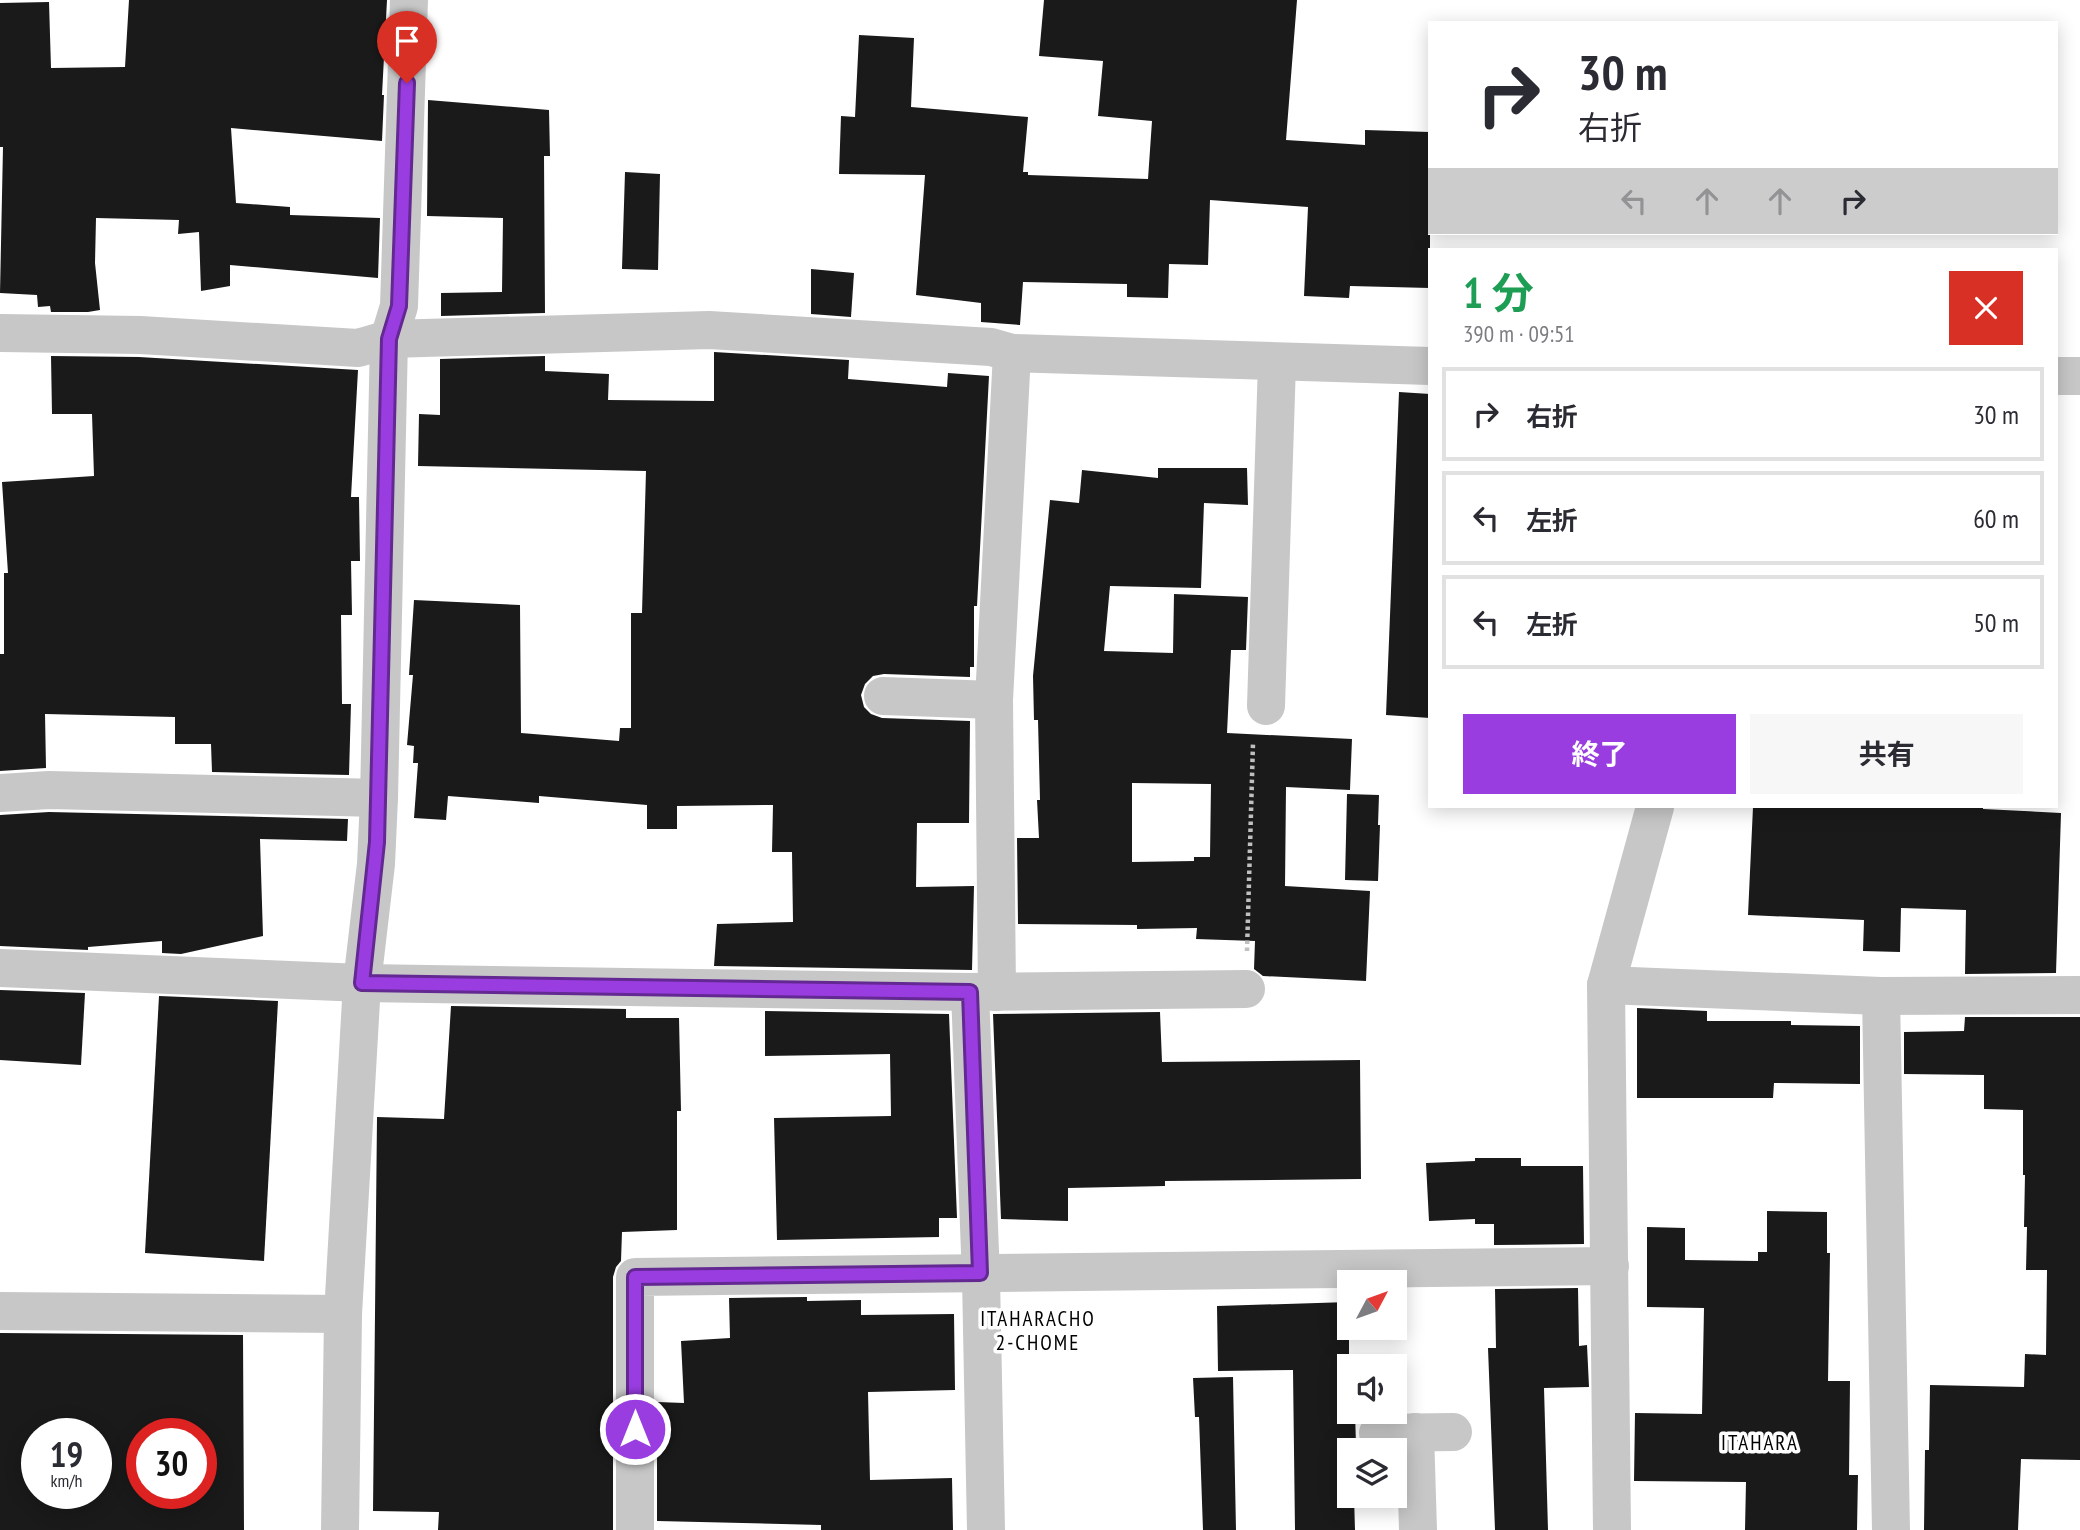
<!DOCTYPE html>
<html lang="ja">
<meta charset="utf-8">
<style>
body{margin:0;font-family:"PT Sans Narrow","Noto Sans JP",sans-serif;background:#f7f7f7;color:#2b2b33;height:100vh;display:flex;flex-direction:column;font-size:26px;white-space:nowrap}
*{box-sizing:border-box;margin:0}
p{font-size:23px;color:#7c7c81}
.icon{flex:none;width:38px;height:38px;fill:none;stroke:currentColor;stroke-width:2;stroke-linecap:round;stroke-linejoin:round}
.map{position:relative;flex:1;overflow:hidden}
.sheet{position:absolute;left:1428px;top:248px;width:630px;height:560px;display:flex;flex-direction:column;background:#fff;border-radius:0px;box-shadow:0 4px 18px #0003}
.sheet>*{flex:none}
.banner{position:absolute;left:1428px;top:21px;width:630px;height:214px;border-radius:0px;box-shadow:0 4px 18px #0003;background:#fff;color:#2b2b33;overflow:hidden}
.needle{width:46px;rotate:49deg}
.fabs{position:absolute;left:1337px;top:1270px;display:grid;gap:14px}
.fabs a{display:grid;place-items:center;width:70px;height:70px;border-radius:0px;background:#fff;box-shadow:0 4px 18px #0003;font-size:35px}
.speed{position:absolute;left:21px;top:1418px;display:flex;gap:14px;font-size:35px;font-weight:700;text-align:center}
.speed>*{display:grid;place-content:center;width:91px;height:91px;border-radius:50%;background:#fff;box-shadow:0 4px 18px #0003;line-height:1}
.speed small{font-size:18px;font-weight:400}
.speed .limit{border:10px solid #d22;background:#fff;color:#111}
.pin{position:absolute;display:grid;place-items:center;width:60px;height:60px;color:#fff;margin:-72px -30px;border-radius:50% 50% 50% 0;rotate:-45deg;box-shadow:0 0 7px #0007}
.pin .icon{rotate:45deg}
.me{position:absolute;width:77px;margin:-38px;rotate:0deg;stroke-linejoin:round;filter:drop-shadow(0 0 5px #0008)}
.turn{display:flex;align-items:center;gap:24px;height:147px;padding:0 35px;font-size:32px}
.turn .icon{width:91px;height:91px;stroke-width:2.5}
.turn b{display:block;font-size:49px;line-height:60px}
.lanes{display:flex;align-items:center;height:66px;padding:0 35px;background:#0003;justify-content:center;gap:35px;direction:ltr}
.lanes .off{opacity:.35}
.round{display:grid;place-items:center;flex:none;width:74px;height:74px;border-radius:0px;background:#f7f7f7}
.overview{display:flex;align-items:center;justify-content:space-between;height:119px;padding:0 35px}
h1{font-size:42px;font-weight:700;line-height:52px;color:#1e9e55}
.primary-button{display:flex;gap:14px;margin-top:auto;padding:14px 35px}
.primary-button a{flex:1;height:80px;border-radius:0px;background:#993de1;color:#fff;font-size:28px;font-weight:700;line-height:80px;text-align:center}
.primary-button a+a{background:#f7f7f7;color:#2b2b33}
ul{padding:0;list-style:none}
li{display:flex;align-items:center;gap:21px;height:94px;margin:0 14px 10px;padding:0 21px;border:4px solid #e1e1e2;border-radius:0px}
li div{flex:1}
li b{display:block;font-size:26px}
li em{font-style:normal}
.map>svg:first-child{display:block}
.building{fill:#1a1a1a;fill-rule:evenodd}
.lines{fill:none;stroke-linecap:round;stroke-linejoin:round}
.path{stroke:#c0c0c0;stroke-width:4.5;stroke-dasharray:3.5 3.5;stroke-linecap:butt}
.minor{stroke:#c7c7c7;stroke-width:38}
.tertiary{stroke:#c7c7c7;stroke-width:38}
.route-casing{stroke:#632892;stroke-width:18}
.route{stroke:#993de1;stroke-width:12}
.labels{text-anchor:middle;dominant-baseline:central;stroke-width:7;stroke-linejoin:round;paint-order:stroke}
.neighbourhood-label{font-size:21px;letter-spacing:2px;fill:#000;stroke:#fff}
</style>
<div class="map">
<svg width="2080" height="1530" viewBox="0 0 2080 1530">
<rect width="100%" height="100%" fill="#fff"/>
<g class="building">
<polygon points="129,0 387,0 382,95 384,95 382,141 231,128 236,203 290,207 290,215 380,218 378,278 230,265 230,286 201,291 199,232 178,234 179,220 96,218 95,263 100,310 88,312 51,312 50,306 38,307 37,295 0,293 3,147 0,147 0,3 49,2 51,68 125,67"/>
<polygon points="1044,0 1297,0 1286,140 1365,145 1365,130 1430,132 1430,288 1350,286 1349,298 1304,296 1308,207 1210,200 1208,265 1169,264 1168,298 1127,297 1127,284 1023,282 1020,325 981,322 981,303 916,295 925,175 839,174 841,116 855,117 859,35 914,38 911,107 1028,117 1023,172 1028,172 1028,175 1148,179 1152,121 1098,116 1103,61 1039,56"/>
<polygon points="428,100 549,110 550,156 544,156 545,313 441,316 441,293 502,292 503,218 427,216"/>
<polygon points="625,172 660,174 658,270 622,269"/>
<polygon points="811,269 854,273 851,317 811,314"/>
<polygon points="714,352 849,360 848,379 947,387 948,373 989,376 977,606 974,606 974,667 970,667 970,677 884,674 873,676 865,684 861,695 864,707 871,714 882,718 970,721 969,823 917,823 916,887 974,886 972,970 714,966 717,924 793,922 792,852 772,852 773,805 677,806 677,829 647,829 647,805 539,796 539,803 448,796 446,820 414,818 418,763 413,763 414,746 407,745 413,675 409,675 414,600 520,605 521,733 619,741 620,728 631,728 631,613 642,613 646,471 418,466 419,414 440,415 440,359 545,356 545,371 609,374 608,400 714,401"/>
<polygon points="51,356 139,357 358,370 351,497 359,497 360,561 351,561 352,615 341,615 342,704 351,704 349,775 212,772 211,744 175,744 175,717 45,714 46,768 0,771 0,654 4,654 4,573 8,573 2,482 94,476 92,414 52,414"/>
<polygon points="1399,392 1430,394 1430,718 1386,715"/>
<path d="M1158,468H1247L1248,505L1204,503L1201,588L1110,586L1104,651L1173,653L1174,594L1248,597L1246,650H1231L1227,733L1352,739L1350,790L1286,787L1285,886L1370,891L1366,981L1263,976L1254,969L1255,941L1196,939L1197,928L1137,929V925L1018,924L1017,838H1039L1037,800H1040L1038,720H1034L1033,676L1050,500L1079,503L1082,470L1158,478ZM1132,783L1211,784L1210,857H1194V861L1132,862Z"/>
<polygon points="1347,794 1379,795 1378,825 1380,825 1378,881 1345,880"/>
<polygon points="1753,807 1983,807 1983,809 2061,813 2056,973 1965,974 1966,910 1901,908 1900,952 1863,951 1864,920 1748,915"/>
<polygon points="49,812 348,819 347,841 260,839 263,936 181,954 162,953 162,941 88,947 88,950 0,946 0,815"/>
<polygon points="0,990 85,993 81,1065 0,1060"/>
<polygon points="159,996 278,1001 264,1261 145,1253"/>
<polygon points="451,1006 626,1009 626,1018 679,1018 681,1111 677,1111 677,1230 622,1232 621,1261 616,1267 613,1277 613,1530 438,1530 439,1512 373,1511 377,1117 444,1119"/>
<polygon points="1637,1008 1707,1011 1707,1021 1791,1021 1791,1025 1860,1026 1860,1084 1774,1083 1773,1098 1637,1098"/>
<polygon points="765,1011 949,1014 957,1218 939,1218 939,1237 777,1240 774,1118 891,1116 890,1054 765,1056"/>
<polygon points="1160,1012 1162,1062 1360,1060 1361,1179 1165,1181 1165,1186 1068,1188 1068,1221 1001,1219 993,1014"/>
<polygon points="1965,1017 2080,1017 2080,1460 2021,1459 2018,1530 1924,1530 1925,1450 1929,1450 1930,1385 2024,1387 2025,1354 2046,1355 2047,1270 2026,1270 2027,1227 2024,1227 2025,1175 2023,1175 2023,1110 1984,1109 1984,1075 1904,1074 1904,1032 1964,1031"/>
<polygon points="1475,1158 1521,1158 1521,1166 1583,1166 1584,1244 1494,1245 1494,1224 1475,1224 1475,1219 1429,1221 1426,1163 1475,1161"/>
<polygon points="1767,1211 1827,1212 1827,1253 1830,1253 1828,1381 1850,1381 1849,1475 1858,1475 1857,1530 1745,1530 1746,1482 1634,1481 1635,1413 1702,1414 1704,1308 1647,1307 1647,1227 1685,1228 1685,1260 1758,1261 1758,1252 1767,1252"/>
<polygon points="1578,1288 1579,1346 1587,1345 1589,1387 1544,1388 1548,1530 1495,1530 1488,1348 1496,1348 1495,1289"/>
<polygon points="807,1297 807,1301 861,1300 861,1315 954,1314 955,1390 868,1392 870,1480 952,1478 953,1530 821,1530 821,1525 657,1521 657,1402 684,1403 681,1341 730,1338 729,1298"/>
<polygon points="1349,1302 1349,1412 1355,1412 1356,1445 1353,1445 1353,1451 1349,1451 1349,1496 1354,1496 1355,1530 1295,1530 1293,1370 1218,1371 1217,1306"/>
<path d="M0,1333L243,1335L244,1530H0ZM37,1433H96V1493H37ZM142,1433H201V1493H142Z"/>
<polygon points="1233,1377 1236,1530 1203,1530 1199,1417 1195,1417 1193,1378"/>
</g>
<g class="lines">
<polyline class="path" points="1247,951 1253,743"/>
<g class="minor">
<polyline points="0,333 140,335 358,348 389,339 709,330 991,347 1012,353 994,700 997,992"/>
<polyline points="389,339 399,306 409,0"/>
<polyline points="883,696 994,700"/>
<polyline points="1266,706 1277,363"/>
<polyline points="0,793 49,790 379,798"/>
<polyline points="0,968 362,983 970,992 1246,989"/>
<polyline points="1606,985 1881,996 2080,995"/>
<polyline points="970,992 981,1278 986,1530"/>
<polyline points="1881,996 1891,1530"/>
<polyline points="0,1311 343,1314"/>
<polyline points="1415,1432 1418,1530"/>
<polyline points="1378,1433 1453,1432"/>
<polyline points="635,1530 635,1277 1610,1266"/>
<polyline points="1612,1530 1606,985 1655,807"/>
</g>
<g class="tertiary">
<polyline points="1012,353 1430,366"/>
<polyline points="2056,376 2080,376"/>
<polyline points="340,1530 343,1314 362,983 376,864 379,798 389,339"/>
</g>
</g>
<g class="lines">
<defs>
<polyline id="route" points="407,83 399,306 389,339 377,842 362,983 970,992 980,1273 635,1277 635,1429"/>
</defs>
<use href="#route" class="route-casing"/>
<use href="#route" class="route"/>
</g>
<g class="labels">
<g class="neighbourhood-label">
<text x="1038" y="1318">ITAHARACHO<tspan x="1038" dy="24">2-CHOME</tspan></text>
<text x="1760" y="1442">ITAHARA</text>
</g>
</g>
</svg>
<div class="fabs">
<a><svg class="needle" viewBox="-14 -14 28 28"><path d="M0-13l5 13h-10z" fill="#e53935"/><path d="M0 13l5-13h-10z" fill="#7c7c81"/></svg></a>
<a><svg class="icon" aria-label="sound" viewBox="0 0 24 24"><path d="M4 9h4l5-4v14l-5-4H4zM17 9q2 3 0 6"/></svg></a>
<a><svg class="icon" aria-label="layers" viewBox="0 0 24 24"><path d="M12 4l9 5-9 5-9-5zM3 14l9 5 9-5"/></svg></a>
</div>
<div class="speed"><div>19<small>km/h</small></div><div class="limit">30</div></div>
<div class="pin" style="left:407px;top:83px;background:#d93025"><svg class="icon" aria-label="arrive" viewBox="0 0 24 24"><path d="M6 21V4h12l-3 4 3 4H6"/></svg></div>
<svg class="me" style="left:635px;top:1429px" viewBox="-20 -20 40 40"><circle r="17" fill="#993de1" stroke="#fff" stroke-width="3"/><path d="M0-11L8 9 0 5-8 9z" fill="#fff"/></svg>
<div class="banner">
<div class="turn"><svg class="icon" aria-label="right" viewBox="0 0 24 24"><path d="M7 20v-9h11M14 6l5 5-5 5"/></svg><div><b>30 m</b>右折</div></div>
<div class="lanes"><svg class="icon off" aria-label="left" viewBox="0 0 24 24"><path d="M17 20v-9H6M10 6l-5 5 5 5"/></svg><svg class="icon off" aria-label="ahead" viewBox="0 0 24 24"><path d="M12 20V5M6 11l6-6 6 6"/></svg><svg class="icon off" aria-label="ahead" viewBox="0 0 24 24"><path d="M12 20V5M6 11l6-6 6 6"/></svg><svg class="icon" aria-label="right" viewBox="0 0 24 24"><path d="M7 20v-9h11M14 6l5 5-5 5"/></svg></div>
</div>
<section class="sheet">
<div class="overview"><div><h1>1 分</h1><p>390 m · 09:51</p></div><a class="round" style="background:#d93025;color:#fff"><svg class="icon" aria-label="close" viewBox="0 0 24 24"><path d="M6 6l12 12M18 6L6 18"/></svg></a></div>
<ul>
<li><svg class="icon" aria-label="right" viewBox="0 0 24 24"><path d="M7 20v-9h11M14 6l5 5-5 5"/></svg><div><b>右折</b></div><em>30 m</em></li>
<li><svg class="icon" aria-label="left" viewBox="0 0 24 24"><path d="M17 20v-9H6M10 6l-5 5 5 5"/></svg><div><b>左折</b></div><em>60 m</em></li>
<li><svg class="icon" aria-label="left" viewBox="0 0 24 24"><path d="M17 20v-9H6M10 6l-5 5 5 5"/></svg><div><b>左折</b></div><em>50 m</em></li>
</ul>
<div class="primary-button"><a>終了</a><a>共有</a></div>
</section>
</div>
